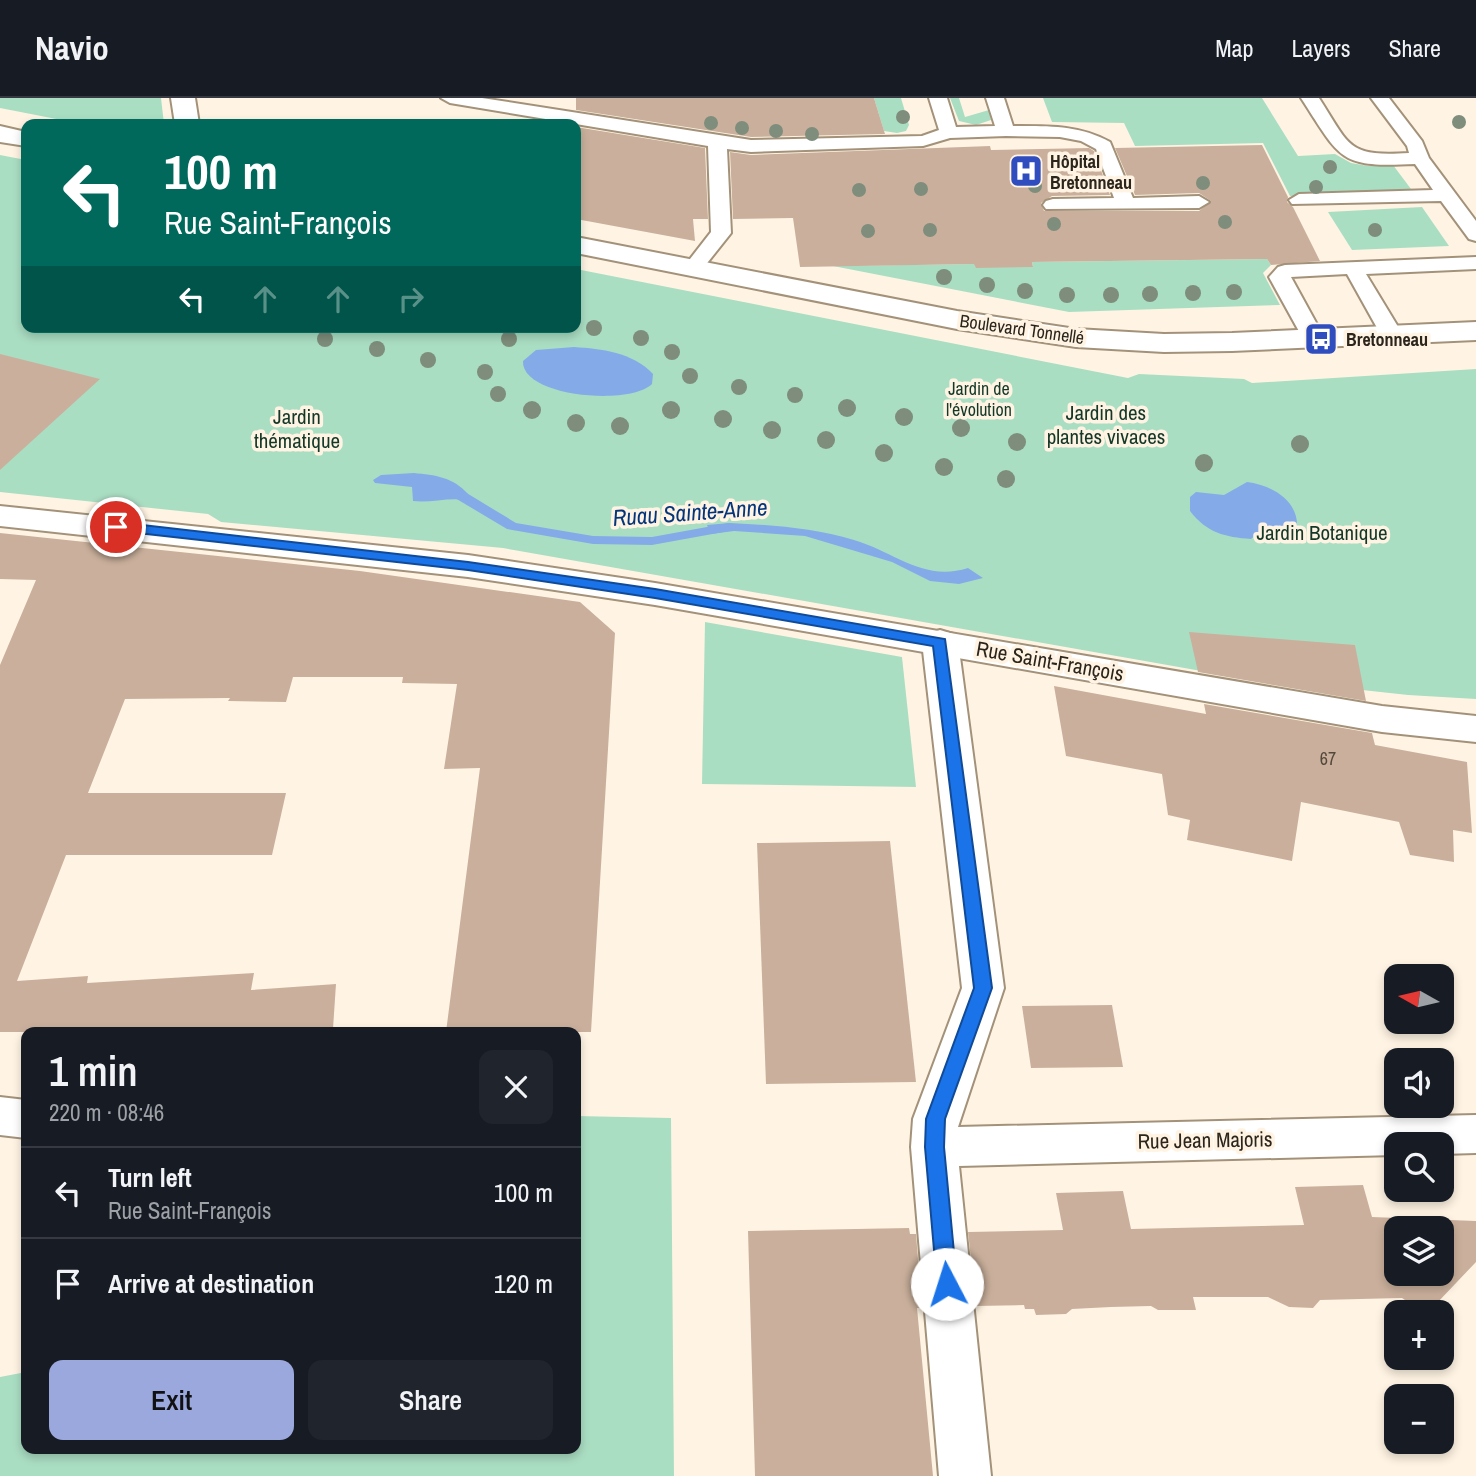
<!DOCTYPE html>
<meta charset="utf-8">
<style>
body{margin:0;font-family:"Archivo Narrow",sans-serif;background:#20242c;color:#f1f3f6;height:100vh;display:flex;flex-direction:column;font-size:26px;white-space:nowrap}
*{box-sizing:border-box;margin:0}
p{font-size:23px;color:#9ea1a6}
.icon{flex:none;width:38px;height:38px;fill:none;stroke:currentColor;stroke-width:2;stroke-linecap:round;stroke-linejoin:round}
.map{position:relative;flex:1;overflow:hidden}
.sheet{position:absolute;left:21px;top:929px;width:560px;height:427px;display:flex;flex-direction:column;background:#171b24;border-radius:14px;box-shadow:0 4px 10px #0003}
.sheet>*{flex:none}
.hud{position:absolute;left:21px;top:21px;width:560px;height:214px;border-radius:14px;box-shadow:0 4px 10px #0003;background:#00695c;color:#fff;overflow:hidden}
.needle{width:46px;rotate:278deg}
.buttons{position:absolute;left:1384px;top:866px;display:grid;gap:14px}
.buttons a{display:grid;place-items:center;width:70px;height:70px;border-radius:14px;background:#171b24;box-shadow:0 4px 10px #0003;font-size:35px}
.pin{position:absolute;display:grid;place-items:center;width:60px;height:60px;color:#fff;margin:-30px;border:4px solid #fff;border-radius:50%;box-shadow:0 2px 7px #0007}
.me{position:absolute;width:77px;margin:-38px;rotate:355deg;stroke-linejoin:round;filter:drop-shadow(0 0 5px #0008)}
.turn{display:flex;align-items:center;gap:24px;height:147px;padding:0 28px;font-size:32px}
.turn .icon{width:91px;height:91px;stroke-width:2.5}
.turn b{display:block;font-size:49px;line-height:60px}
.lanes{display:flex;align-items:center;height:66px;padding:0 28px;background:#0003;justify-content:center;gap:35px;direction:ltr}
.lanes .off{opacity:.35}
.round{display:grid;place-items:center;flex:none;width:74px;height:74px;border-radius:14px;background:#20242c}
.head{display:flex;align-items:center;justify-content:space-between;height:119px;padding:0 28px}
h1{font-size:42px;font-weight:600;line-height:52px}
.action{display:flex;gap:14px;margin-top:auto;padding:14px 28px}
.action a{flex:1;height:80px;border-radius:14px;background:#9aa8dd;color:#111;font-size:28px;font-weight:600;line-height:80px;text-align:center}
.action a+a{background:#20242c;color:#f1f3f6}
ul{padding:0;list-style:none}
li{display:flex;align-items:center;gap:21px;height:91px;padding:0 28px;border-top:2px solid #363941}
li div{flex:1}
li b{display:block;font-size:26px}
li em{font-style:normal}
header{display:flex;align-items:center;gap:42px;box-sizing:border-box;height:98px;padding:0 35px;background:#171b24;border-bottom:2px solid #363941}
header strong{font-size:33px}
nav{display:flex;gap:38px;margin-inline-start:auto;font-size:24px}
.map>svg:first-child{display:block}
.green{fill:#aadec3}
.water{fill:#84abe8}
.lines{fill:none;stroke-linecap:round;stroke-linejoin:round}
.stream{fill:#84abe8;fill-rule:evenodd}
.building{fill:#cab09c;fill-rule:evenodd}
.lane-casing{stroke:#a39279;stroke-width:4}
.street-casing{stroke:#a39279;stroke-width:4}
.secondary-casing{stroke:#a39279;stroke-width:4}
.lane{fill:#fff;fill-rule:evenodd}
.street{fill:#fff;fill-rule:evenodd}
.secondary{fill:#fff;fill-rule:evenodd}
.tree{fill:#7e8d7c}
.route{fill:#1a73e8;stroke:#114b97;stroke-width:2}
.labels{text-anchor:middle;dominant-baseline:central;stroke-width:7;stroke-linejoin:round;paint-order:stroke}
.far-poi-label{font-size:18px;font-weight:bold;fill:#2c251b;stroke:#fff4e3;text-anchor:start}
.far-street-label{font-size:18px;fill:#2c251b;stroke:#fff4e3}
.far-park-label{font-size:18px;fill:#143828;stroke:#fff4e3}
.number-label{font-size:18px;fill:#54483b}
.park-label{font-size:21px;fill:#143828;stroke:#fff4e3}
.street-label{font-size:21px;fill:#2c251b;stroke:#fff4e3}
.water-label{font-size:23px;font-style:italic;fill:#04357b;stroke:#fff4e3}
</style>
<header>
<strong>Navio</strong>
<nav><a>Map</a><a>Layers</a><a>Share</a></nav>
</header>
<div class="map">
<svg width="1476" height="1378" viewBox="0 0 1476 1378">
<rect width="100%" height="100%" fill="#fff4e3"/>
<g class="green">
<polygon points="0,0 161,0 164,26 82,26 0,10"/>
<polygon points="874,0 901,0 909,27 906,33 897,35 884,33"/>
<polygon points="950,0 959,0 965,19 989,12 991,22 976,27 959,23"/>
<polygon points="1043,0 1262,0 1298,58 1335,56 1351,65 1368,68 1393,67 1414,95 1290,98 1263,45 1135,48 1124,25 1052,24"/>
<polygon points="0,57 26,62 26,229 576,229 576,171 1128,280 1139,276 1244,281 1252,285 1476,271 1476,601 1408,597 1224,577 503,450 221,424 208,416 0,394"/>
<polygon points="1422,109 1449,148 1352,152 1328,114"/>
<polygon points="1267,161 1271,167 1263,175 1280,207 1069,214 833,168 974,166 1033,169 1032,164"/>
<polygon points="705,524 902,559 916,689 702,686"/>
<polygon points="576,1018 671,1020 674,1378 0,1378 0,1279 26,1274 26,1351 576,1351"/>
</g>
<g class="water">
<path d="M574,249C602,251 632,254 653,276L652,286C630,308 521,299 523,263L536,252Z"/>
<path d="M414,375C435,377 453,379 468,396L467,402C448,399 431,405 413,403L412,389L375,385L373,382L381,377Z"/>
<path d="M1247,384C1272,387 1299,403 1297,430L1287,434L1263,431L1251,441C1225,439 1207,435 1190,413V399L1196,394L1224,397Z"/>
<path d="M730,425C772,427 813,430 854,442C895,454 923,484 968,470L983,480L959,486L930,483L892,464L805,438L734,433L711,436L707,427Z"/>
</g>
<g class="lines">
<polygon class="stream" points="448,390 465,394 516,425 593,438 652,439 729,425 736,429 729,433 652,447 593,446 507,431 455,400 443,397 443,391"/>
</g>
<g class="building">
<polygon points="576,0 874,0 885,36 751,39 576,12"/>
<polygon points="576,29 705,50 708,121 693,121 695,143 576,121"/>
<polygon points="1262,47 1288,99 1287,104 1293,109 1320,163 1271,167 1267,161 1032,164 1033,169 976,170 974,166 800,169 793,120 733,121 730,54 751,57 990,48 991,52 1089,50 1094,53 1110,97 1052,98 1041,105 1044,113 1199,113 1211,103 1199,95 1135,97 1115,50"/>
<polygon points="0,256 100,281 0,372"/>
<polygon points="0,435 360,473 580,504 615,535 591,934 446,934 480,670 444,671 457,586 402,585 403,579 293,579 286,604 228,603 230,600 125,601 88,695 286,695 272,757 66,757 17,883 88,878 87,885 254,875 251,892 336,886 333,931 281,934 0,934 0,567 36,482 0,481"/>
<polygon points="1189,534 1355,547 1366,603 1198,574"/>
<polygon points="1054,588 1206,616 1204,606 1372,635 1375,647 1467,664 1472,735 1453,732 1454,764 1410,757 1399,724 1301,704 1292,763 1187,742 1190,722 1168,717 1162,676 1066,658"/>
<polygon points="890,743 916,984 766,986 757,745"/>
<polygon points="1112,907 1123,969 1031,970 1022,908"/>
<path d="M1363,1087L1372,1119L1476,1123V1164L1437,1205L1411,1206L1402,1200L1360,1201L1320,1202L1313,1210L1289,1209L1268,1199H1193L1196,1212H1158L1151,1208L1111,1209L1072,1211L1066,1216L1036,1217L1034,1211H1025L1024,1207L976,1208L968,1134L1063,1132L1056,1095L1123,1093L1131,1131L1217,1129L1304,1127L1295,1089ZM1396,1130H1442V1176H1396Z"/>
<polygon points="909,1130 910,1136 916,1136 922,1210 917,1210 933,1378 755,1378 748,1133"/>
</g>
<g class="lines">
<defs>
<g id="lane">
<path d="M441,0H482L751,42L922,38L939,32L929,0H947L956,29L995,28L986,0H1004L1013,28C1048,28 1080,27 1110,44L1133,100L1199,98L1209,104L1199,110L1046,111L1043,107L1046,103L1053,101L1114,100L1096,51L1081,43L1060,39L1006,38L950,40L923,48L751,54L727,51L731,135L700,174H686L683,170L711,134L708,48L450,5Z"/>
<path d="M1301,0H1319C1350,48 1347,59 1409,55L1407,48L1371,0H1389L1422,43L1429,60L1476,123V143L1469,141L1441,103L1292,106L1289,102L1299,96L1433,92L1415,66C1338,70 1341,61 1301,0Z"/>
<polygon points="1476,159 1476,171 1366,176 1403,237 1400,242 1384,242 1381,237 1347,176 1291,179 1325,241 1322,246 1306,246 1269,179 1278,169 1285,167"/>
</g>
<g id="street">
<polygon points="171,0 195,0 199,26 175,26"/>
<polygon points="940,532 953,536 958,544 1004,890 958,1029 1476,1017 1476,1055 1442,1056 1442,1046 1396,1046 1396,1057 959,1068 991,1378 939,1378 911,1049 913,1021 962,890 922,544 927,536"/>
<polygon points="0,999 26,1002 26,1040 0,1037"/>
</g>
<g id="secondary">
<polygon points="0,28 26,34 26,48 0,44"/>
<polygon points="576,139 957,213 1076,231 1164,236 1232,235 1476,224 1476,242 1232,253 1164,254 1076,249 957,231 576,155"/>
<polygon points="0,408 468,457 655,485 1382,608 1476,618 1476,644 1382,634 655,507 468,479 0,428"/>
</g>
</defs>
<use href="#lane" class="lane-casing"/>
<use href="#street" class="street-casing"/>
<use href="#secondary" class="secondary-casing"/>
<use href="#lane" class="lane"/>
<use href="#street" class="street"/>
<use href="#secondary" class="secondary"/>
</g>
<g class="tree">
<circle cx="903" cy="19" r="7"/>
<circle cx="1459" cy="24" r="7"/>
<circle cx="711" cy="25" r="7"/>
<circle cx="742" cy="30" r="7"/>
<circle cx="776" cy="33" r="7"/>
<circle cx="812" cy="36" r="7"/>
<circle cx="1330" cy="69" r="7"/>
<circle cx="1203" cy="85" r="7"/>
<circle cx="1035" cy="88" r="7"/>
<circle cx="1316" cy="89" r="7"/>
<circle cx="921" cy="91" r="7"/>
<circle cx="859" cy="92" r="7"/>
<circle cx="1225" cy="124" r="7"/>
<circle cx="1054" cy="126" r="7"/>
<circle cx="930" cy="132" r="7"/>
<circle cx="1375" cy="132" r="7"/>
<circle cx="868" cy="133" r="7"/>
<circle cx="944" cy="179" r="8"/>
<circle cx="987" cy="187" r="8"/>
<circle cx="1025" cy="193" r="8"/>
<circle cx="1234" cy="194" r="8"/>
<circle cx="1193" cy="195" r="8"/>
<circle cx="1150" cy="196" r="8"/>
<circle cx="1067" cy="197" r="8"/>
<circle cx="1111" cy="197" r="8"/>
<circle cx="594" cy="230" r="8"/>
<circle cx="641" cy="240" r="8"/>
<circle cx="325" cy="241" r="8"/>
<circle cx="509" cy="241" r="8"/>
<circle cx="377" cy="251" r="8"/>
<circle cx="672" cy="254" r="8"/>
<circle cx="428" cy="262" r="8"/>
<circle cx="485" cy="274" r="8"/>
<circle cx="690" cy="278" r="8"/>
<circle cx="739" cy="289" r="8"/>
<circle cx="498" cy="296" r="8"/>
<circle cx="795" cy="297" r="8"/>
<circle cx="847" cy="310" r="9"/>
<circle cx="532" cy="312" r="9"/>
<circle cx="671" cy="312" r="9"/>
<circle cx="904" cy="319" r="9"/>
<circle cx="723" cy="321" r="9"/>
<circle cx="576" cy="325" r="9"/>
<circle cx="620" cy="328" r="9"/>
<circle cx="961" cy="330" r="9"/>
<circle cx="772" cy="332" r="9"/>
<circle cx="826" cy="342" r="9"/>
<circle cx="1017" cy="344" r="9"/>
<circle cx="1300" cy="346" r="9"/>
<circle cx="884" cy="355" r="9"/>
<circle cx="1204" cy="365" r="9"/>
<circle cx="944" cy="369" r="9"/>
<circle cx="1006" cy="381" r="9"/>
</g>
<polygon class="route" points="116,424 468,464 655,491 945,541 992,890 945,1021 944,1049 957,1186 954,1193 947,1195 940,1193 937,1186 925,1049 926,1021 974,890 933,548 655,500 468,472 111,432 109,429"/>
<defs>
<symbol id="hospital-square" viewBox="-11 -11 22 22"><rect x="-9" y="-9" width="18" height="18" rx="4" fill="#2f4dbe" stroke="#fff4e3"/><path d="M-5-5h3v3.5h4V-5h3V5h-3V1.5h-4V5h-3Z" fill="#fff"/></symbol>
<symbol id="bus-square" viewBox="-11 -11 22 22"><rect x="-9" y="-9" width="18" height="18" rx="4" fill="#2f4dbe" stroke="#fff4e3"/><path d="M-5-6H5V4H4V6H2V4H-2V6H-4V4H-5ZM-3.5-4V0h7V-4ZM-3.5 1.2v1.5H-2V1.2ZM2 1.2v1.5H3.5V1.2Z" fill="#fff"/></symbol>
</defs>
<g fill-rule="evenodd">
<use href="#hospital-square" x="1007" y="54" width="38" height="38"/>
<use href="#bus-square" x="1302" y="222" width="38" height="38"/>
</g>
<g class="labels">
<g class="far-poi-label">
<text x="1050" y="63">Hôpital<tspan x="1050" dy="21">Bretonneau</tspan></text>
<text x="1346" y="241">Bretonneau</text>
</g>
<g class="far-street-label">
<text transform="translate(1022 231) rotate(8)">Boulevard Tonnellé</text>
</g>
<g class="far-park-label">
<text x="979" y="290">Jardin de<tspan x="979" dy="21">l'évolution</tspan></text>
</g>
<g class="number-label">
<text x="1328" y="660">67</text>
</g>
<g class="park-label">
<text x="1106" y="314">Jardin des<tspan x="1106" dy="24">plantes vivaces</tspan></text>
<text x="297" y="318">Jardin<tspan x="297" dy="24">thématique</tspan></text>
<text x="1322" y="434">Jardin Botanique</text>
</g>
<g class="street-label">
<text transform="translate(1050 563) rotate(10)">Rue Saint-François</text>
<text transform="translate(1205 1042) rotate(-1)">Rue Jean Majoris</text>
</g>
<g class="water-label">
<text transform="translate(690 414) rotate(-4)">Ruau Sainte-Anne</text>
</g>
</g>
</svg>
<div class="buttons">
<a><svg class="needle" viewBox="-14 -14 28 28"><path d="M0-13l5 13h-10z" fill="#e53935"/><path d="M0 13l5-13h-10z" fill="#9ea1a6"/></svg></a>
<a><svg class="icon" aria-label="sound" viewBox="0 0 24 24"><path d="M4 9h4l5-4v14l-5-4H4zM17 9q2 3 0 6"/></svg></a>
<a><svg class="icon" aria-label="search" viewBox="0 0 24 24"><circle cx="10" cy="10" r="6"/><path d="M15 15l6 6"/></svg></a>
<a><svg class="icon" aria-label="layers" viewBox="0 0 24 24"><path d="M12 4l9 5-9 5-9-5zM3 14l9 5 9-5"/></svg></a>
<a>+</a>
<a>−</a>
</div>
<div class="pin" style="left:116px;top:429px;background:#d93025"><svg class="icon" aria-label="arrive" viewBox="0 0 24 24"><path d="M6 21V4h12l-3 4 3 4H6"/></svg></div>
<svg class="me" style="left:947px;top:1186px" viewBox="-20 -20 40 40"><circle r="19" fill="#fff"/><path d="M0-13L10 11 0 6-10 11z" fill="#1a73e8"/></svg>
<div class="hud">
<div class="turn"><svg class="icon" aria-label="left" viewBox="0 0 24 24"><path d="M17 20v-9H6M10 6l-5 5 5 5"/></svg><div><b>100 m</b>Rue Saint-François</div></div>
<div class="lanes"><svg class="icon" aria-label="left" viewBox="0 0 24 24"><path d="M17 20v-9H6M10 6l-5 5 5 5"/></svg><svg class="icon off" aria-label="ahead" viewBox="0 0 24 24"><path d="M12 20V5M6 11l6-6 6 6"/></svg><svg class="icon off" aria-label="ahead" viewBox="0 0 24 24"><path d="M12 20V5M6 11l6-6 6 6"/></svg><svg class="icon off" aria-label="right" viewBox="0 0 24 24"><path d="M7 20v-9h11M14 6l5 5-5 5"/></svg></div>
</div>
<section class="sheet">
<div class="head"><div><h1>1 min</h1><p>220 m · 08:46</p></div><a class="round"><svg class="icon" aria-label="close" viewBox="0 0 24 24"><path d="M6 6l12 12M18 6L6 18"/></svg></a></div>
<ul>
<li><svg class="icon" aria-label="left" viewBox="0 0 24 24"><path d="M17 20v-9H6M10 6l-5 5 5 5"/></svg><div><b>Turn left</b><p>Rue Saint-François</p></div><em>100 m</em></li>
<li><svg class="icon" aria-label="arrive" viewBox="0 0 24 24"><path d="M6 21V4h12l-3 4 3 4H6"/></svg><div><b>Arrive at destination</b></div><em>120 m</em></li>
</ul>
<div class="action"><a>Exit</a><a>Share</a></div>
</section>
</div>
